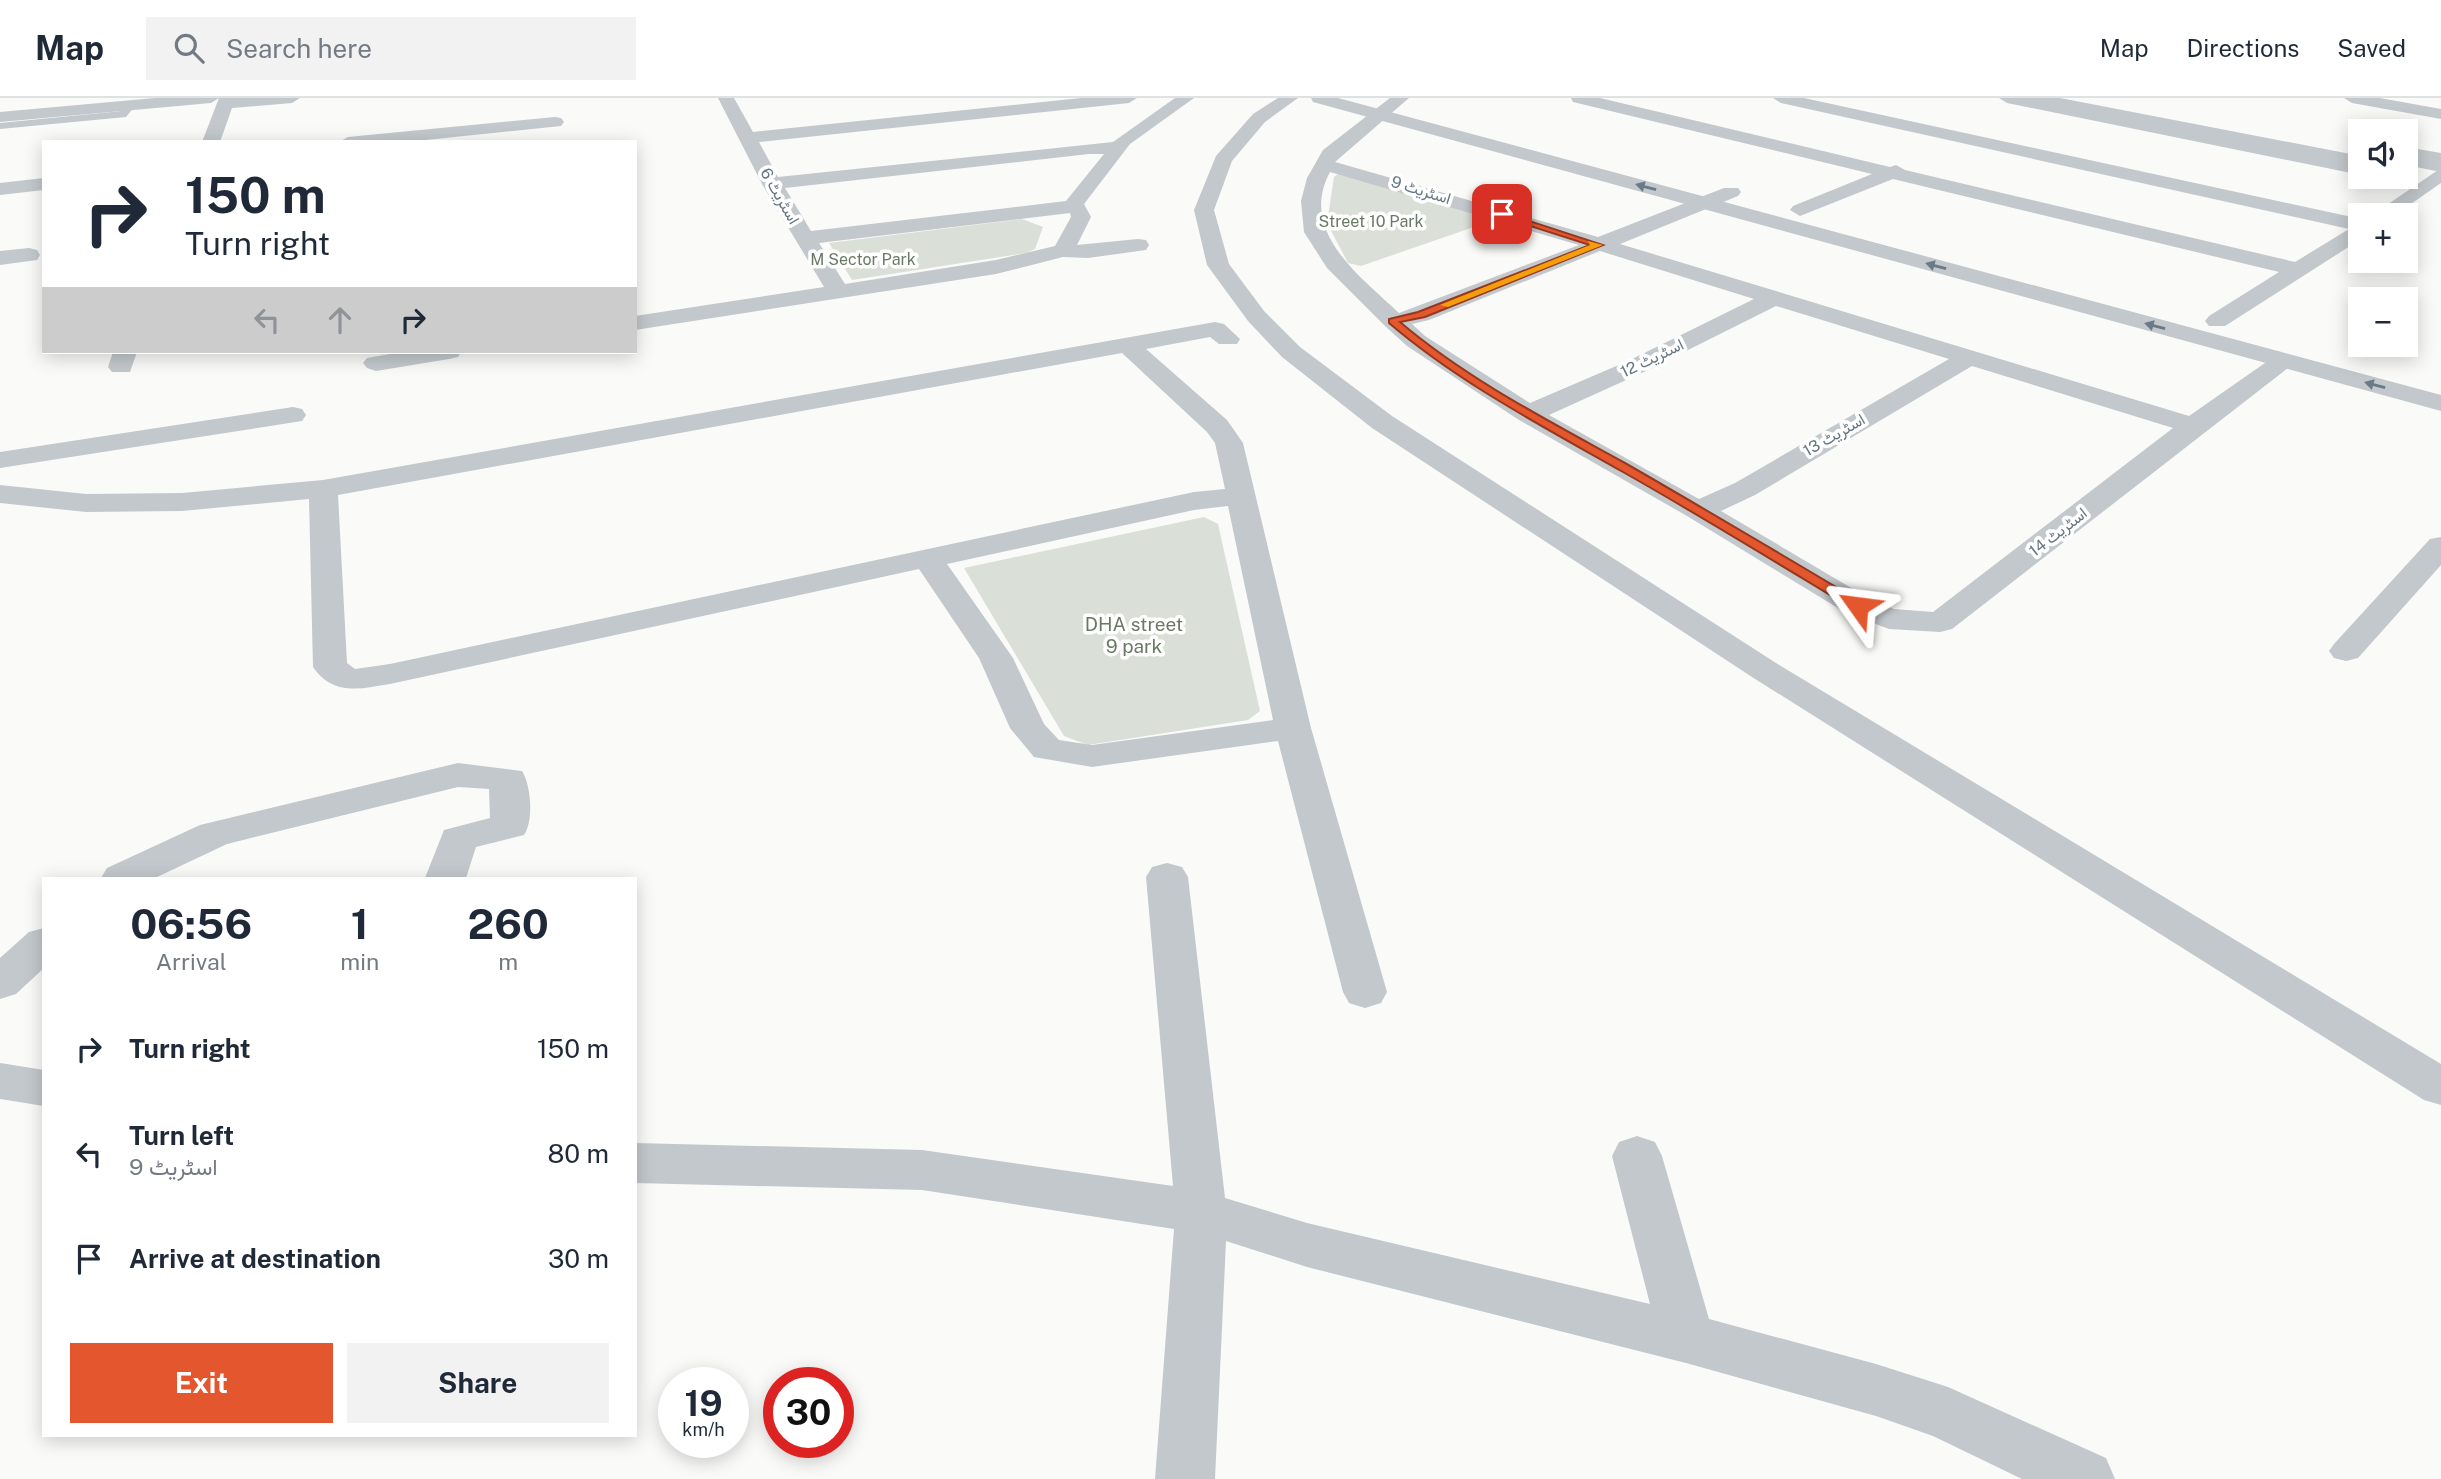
<!DOCTYPE html>
<meta charset="utf-8">
<style>
body{margin:0;font-family:"Public Sans",Vazirmatn,sans-serif;background:#f2f2f3;color:#1f2937;height:100vh;display:flex;flex-direction:column;font-size:26px;white-space:nowrap}
*{box-sizing:border-box;margin:0}
p{font-size:23px;color:#747a83}
.icon{flex:none;width:38px;height:38px;fill:none;stroke:currentColor;stroke-width:2;stroke-linecap:round;stroke-linejoin:round}
.map{position:relative;flex:1;overflow:hidden}
.details{position:absolute;left:42px;top:779px;width:595px;height:560px;display:flex;flex-direction:column;background:#fff;border-radius:0px;box-shadow:0 4px 18px #0003}
.details>*{flex:none}
.top-card{position:absolute;left:42px;top:42px;width:595px;height:214px;border-radius:0px;box-shadow:0 4px 18px #0003;background:#fff;color:#1f2937;overflow:hidden}
.fabs{position:absolute;left:2348px;top:21px;display:grid;gap:14px}
.fabs a{display:grid;place-items:center;width:70px;height:70px;border-radius:0px;background:#fff;box-shadow:0 4px 18px #0003;font-size:35px}
.speed{position:absolute;left:658px;top:1269px;display:flex;gap:14px;font-size:35px;font-weight:700;text-align:center}
.speed>*{display:grid;place-content:center;width:91px;height:91px;border-radius:50%;background:#fff;box-shadow:0 4px 18px #0003;line-height:1}
.speed small{font-size:18px;font-weight:400}
.speed .limit{border:10px solid #d22;background:#fff;color:#111}
.pin{position:absolute;display:grid;place-items:center;width:60px;height:60px;color:#fff;margin:-30px;border-radius:14px;box-shadow:0 4px 10px #0006}
.me{position:absolute;width:77px;margin:-38px;rotate:301deg;stroke-linejoin:round;filter:drop-shadow(0 0 5px #0008)}
.turn{display:flex;align-items:center;gap:24px;height:147px;padding:0 28px;font-size:32px}
.turn .icon{width:91px;height:91px;stroke-width:2.5}
.turn b{display:block;font-size:49px;line-height:60px}
.lanes{display:flex;align-items:center;height:66px;padding:0 28px;background:#0003;justify-content:center;gap:35px;direction:ltr}
.lanes .off{opacity:.35}
.eta{display:flex;justify-content:space-evenly;align-items:center;height:119px;text-align:center}
.eta b{font-size:42px;font-weight:700;line-height:49px}
.cta{display:flex;gap:14px;margin-top:auto;padding:14px 28px}
.cta a{flex:1;height:80px;border-radius:0px;background:#e4572e;color:#fff;font-size:28px;font-weight:700;line-height:80px;text-align:center}
.cta a+a{background:#f2f2f3;color:#1f2937}
ul{padding:0;list-style:none}
li{display:flex;align-items:center;gap:21px;height:105px;padding:0 28px}
li div{flex:1}
li b{display:block;font-size:26px}
li em{font-style:normal}
header{display:flex;align-items:center;gap:42px;box-sizing:border-box;height:98px;padding:0 35px;background:#fff;border-bottom:2px solid #e0e1e3}
header strong{font-size:33px}
nav{display:flex;gap:38px;margin-inline-start:auto;font-size:24px}
.search{width:490px;height:63px;background:#f2f2f3;display:flex;align-items:center;gap:18px;box-sizing:border-box;padding:0 24px;border-radius:0px;color:#747a83;font-size:26px}
.map>svg:first-child{display:block}
.green{fill:#dadfd7}
.lines{fill:none;stroke-linecap:round;stroke-linejoin:round}
.service{fill:#c3c8cc;fill-rule:evenodd}
.minor{fill:#c3c8cc;fill-rule:evenodd}
.tertiary{fill:#c3c8cc;fill-rule:evenodd}
.oneway{fill:#6a7a87}
.route{fill:#e4572e;stroke:#94391e;stroke-width:2}
.slow{fill:#f59e0b}
.labels{text-anchor:middle;dominant-baseline:central;stroke-width:7;stroke-linejoin:round;paint-order:stroke}
.far-street-label{font-size:16px;fill:#657683;stroke:#fff}
.far-park-label{font-size:16px;fill:#687a64;stroke:#fff}
.park-label{font-size:19px;fill:#687a64;stroke:#fff}
</style>
<header>
<strong>Map</strong>
<div class="search"><svg class="icon" aria-label="search" viewBox="0 0 24 24"><circle cx="10" cy="10" r="6"/><path d="M15 15l6 6"/></svg>Search here</div>
<nav><a>Map</a><a>Directions</a><a>Saved</a></nav>
</header>
<div class="map">
<svg width="2441" height="1381" viewBox="0 0 2441 1381">
<rect width="100%" height="100%" fill="#fafaf8"/>
<g class="green">
<polygon points="1338,76 1497,121 1361,168 1348,165 1327,125 1334,79"/>
<polygon points="1022,121 1043,129 1035,151 1026,155 852,182 829,145"/>
<polygon points="1204,419 1218,426 1260,613 1248,622 1088,647 1064,638 964,470"/>
</g>
<g class="lines">
<polygon class="service" points="130,5 135,8 126,19 0,31 0,25 122,13"/>
<g class="minor">
<polygon points="219,0 300,0 292,5 232,10 220,44 202,44"/>
<path d="M718,0H734L753,34L1081,0H1137L1129,5L759,44L778,79L1113,44L1175,0H1194L1130,46L1084,106L1091,119L1077,147L1138,141L1146,142L1149,147L1146,152L1088,160L1063,159L996,176L635,232V218L824,189L762,86ZM1089,56H1104L1066,103L811,133L785,90ZM1070,115L1071,119L1055,148L996,162L845,186L819,145Z"/>
<polygon points="1278,0 1298,0 1265,24 1232,63 1214,112 1229,166 1264,213 1300,249 1392,318 1776,565 2441,966 2441,1007 2424,1002 1752,579 1372,330 1282,259 1248,223 1207,167 1194,112 1216,58 1253,16"/>
<path d="M1390,0H1409L1335,64L1598,139L1724,90H1738L1741,94L1738,98L1620,146L2189,318L2275,258H2293L2297,263L1952,531L1940,534L1889,531L1846,515L1687,418L1519,322L1407,248L1385,228L1327,170L1304,134L1301,103L1307,80L1323,52ZM1330,74L1579,147L1399,215C1360,178 1298,134 1330,74ZM1600,153L1754,201L1628,263L1530,305L1425,238L1412,226L1429,222ZM1776,208L1949,261L1735,385L1699,401L1549,317L1646,273ZM1972,268L2173,330L1933,514L1894,511L1870,501L1721,413L1755,397Z"/>
<polygon points="1571,0 1600,0 1890,69 1896,67 1905,72 2295,164 2349,131 1781,5 1773,0 1804,0 2361,121 2361,141 2225,228 2209,228 2205,223 2209,218 2279,174 1893,81 1800,118 1790,112 1793,108 1872,76 1573,4"/>
<polygon points="1999,0 2032,0 2361,65 2361,77 2007,5"/>
<polygon points="2344,0 2380,0 2441,11 2441,21 2352,5"/>
<polygon points="555,19 561,20 564,24 561,28 406,44 339,44 348,39"/>
<polygon points="2406,49 2441,55 2441,67 2406,60"/>
<polygon points="2441,70 2441,85 2395,117 2372,117"/>
<polygon points="44,80 44,92 0,97 0,85"/>
<polygon points="29,150 37,152 40,157 37,162 0,167 0,153"/>
<path d="M1215,224L1224,226L1240,241L1237,246H1219L1210,239L1146,251L1227,322L1243,345L1311,630L1387,894L1381,905L1365,910L1349,905L1343,894L1278,643L1092,669L1034,659L1010,630L979,560L919,471L390,586C360,591 333,598 313,569L309,401L182,413L86,414L0,405V387L86,396L182,395L323,382ZM1122,255L1207,334L1215,345L1225,391L1194,394L390,566L355,571L347,565L338,397ZM1228,408L1273,622L1092,647L1059,642L1044,626L1013,560L947,466L1194,412Z"/>
<polygon points="113,254 137,254 130,274 112,274 108,269"/>
<polygon points="401,254 461,254 458,259 449,261 376,273 367,270 363,265 367,260"/>
<polygon points="293,309 302,311 306,317 302,323 0,370 0,354"/>
<polygon points="2441,439 2441,467 2358,560 2346,563 2334,560 2329,553 2334,546 2430,441"/>
<path d="M458,665L522,673C531,687 534,722 524,737L476,749L466,780H425L444,732L490,720L489,691L458,689L227,746L155,780H101L107,770L200,727Z"/>
<polygon points="1167,765 1182,769 1188,779 1225,1100 1307,1125 1650,1206 1612,1058 1619,1044 1637,1038 1655,1044 1662,1058 1709,1221 1876,1266 1948,1289 2106,1360 2115,1381 2022,1381 1933,1338 1876,1318 1686,1265 1307,1169 1226,1143 1215,1381 1155,1381 1174,1131 922,1092 635,1085 635,1045 922,1052 1173,1088 1146,779 1152,769"/>
<polygon points="44,830 44,870 16,896 0,901 0,860 29,834"/>
<polygon points="0,965 44,972 44,1008 0,1001"/>
</g>
<g class="tertiary">
<polygon points="155,0 219,0 211,5 0,24 0,14"/>
<polygon points="1311,0 1338,0 2441,297 2441,313 1313,4"/>
<polygon points="2026,0 2060,0 2361,58 2361,70 2034,5"/>
<polygon points="2406,55 2441,62 2441,74 2406,67"/>
</g>
</g>
<defs><path id="oneway-solid" d="M-6-.8H1V-3.2L6.5 0L1 3.2V.8H-6Z" transform="scale(1.75)"/></defs>
<g class="oneway">
<use href="#oneway-solid" transform="translate(1646 89) rotate(-165)"/>
<use href="#oneway-solid" transform="translate(1936 168) rotate(-165)"/>
<use href="#oneway-solid" transform="translate(2155 228) rotate(-165)"/>
<use href="#oneway-solid" transform="translate(2375 287) rotate(-165)"/>
</g>
<path class="route" d="M1502,114L1603,147L1425,219L1400,224C1467,281 1549,323 1625,365C1705,411 1784,458 1863,505V511H1853C1777,465 1701,418 1623,374C1544,329 1459,285 1389,225V221L1418,214L1590,147L1499,118Z"/>
<polygon class="slow" points="1588,143 1603,147 1448,209 1440,207 1590,147"/>
<g class="labels">
<g class="far-street-label">
<text transform="translate(1421 92) rotate(17)">اسٹریٹ 9</text>
<text transform="translate(780 98) rotate(60)">اسٹریٹ 6</text>
<text transform="translate(1652 260) rotate(-26)">اسٹریٹ 12</text>
<text transform="translate(1834 337) rotate(-30)">اسٹریٹ 13</text>
<text transform="translate(2058 434) rotate(-38)">اسٹریٹ 14</text>
</g>
<g class="far-park-label">
<text x="1371" y="123">Street 10 Park</text>
<text x="863" y="161">M Sector Park</text>
</g>
<g class="park-label">
<text x="1134" y="526">DHA street<tspan x="1134" dy="22">9 park</tspan></text>
</g>
</g>
</svg>
<div class="fabs">
<a><svg class="icon" aria-label="sound" viewBox="0 0 24 24"><path d="M4 9h4l5-4v14l-5-4H4zM17 9q2 3 0 6"/></svg></a>
<a>+</a>
<a>−</a>
</div>
<div class="speed"><div>19<small>km/h</small></div><div class="limit">30</div></div>
<div class="pin" style="left:1502px;top:116px;background:#d93025"><svg class="icon" aria-label="arrive" viewBox="0 0 24 24"><path d="M6 21V4h12l-3 4 3 4H6"/></svg></div>
<svg class="me" style="left:1858px;top:508px" viewBox="-20 -20 40 40"><path d="M0-17L14 15 0 8-14 15z" fill="#e4572e" stroke="#fff" stroke-width="4"/></svg>
<div class="top-card">
<div class="turn"><svg class="icon" aria-label="right" viewBox="0 0 24 24"><path d="M7 20v-9h11M14 6l5 5-5 5"/></svg><div><b>150 m</b>Turn right</div></div>
<div class="lanes"><svg class="icon off" aria-label="left" viewBox="0 0 24 24"><path d="M17 20v-9H6M10 6l-5 5 5 5"/></svg><svg class="icon off" aria-label="ahead" viewBox="0 0 24 24"><path d="M12 20V5M6 11l6-6 6 6"/></svg><svg class="icon" aria-label="right" viewBox="0 0 24 24"><path d="M7 20v-9h11M14 6l5 5-5 5"/></svg></div>
</div>
<section class="details">
<div class="eta">
<div><b>06:56</b><p>Arrival</p></div>
<div><b>1</b><p>min</p></div>
<div><b>260</b><p>m</p></div>
</div>
<ul>
<li><svg class="icon" aria-label="right" viewBox="0 0 24 24"><path d="M7 20v-9h11M14 6l5 5-5 5"/></svg><div><b>Turn right</b></div><em>150 m</em></li>
<li><svg class="icon" aria-label="left" viewBox="0 0 24 24"><path d="M17 20v-9H6M10 6l-5 5 5 5"/></svg><div><b>Turn left</b><p>اسٹریٹ 9</p></div><em>80 m</em></li>
<li><svg class="icon" aria-label="arrive" viewBox="0 0 24 24"><path d="M6 21V4h12l-3 4 3 4H6"/></svg><div><b>Arrive at destination</b></div><em>30 m</em></li>
</ul>
<div class="cta"><a>Exit</a><a>Share</a></div>
</section>
</div>
